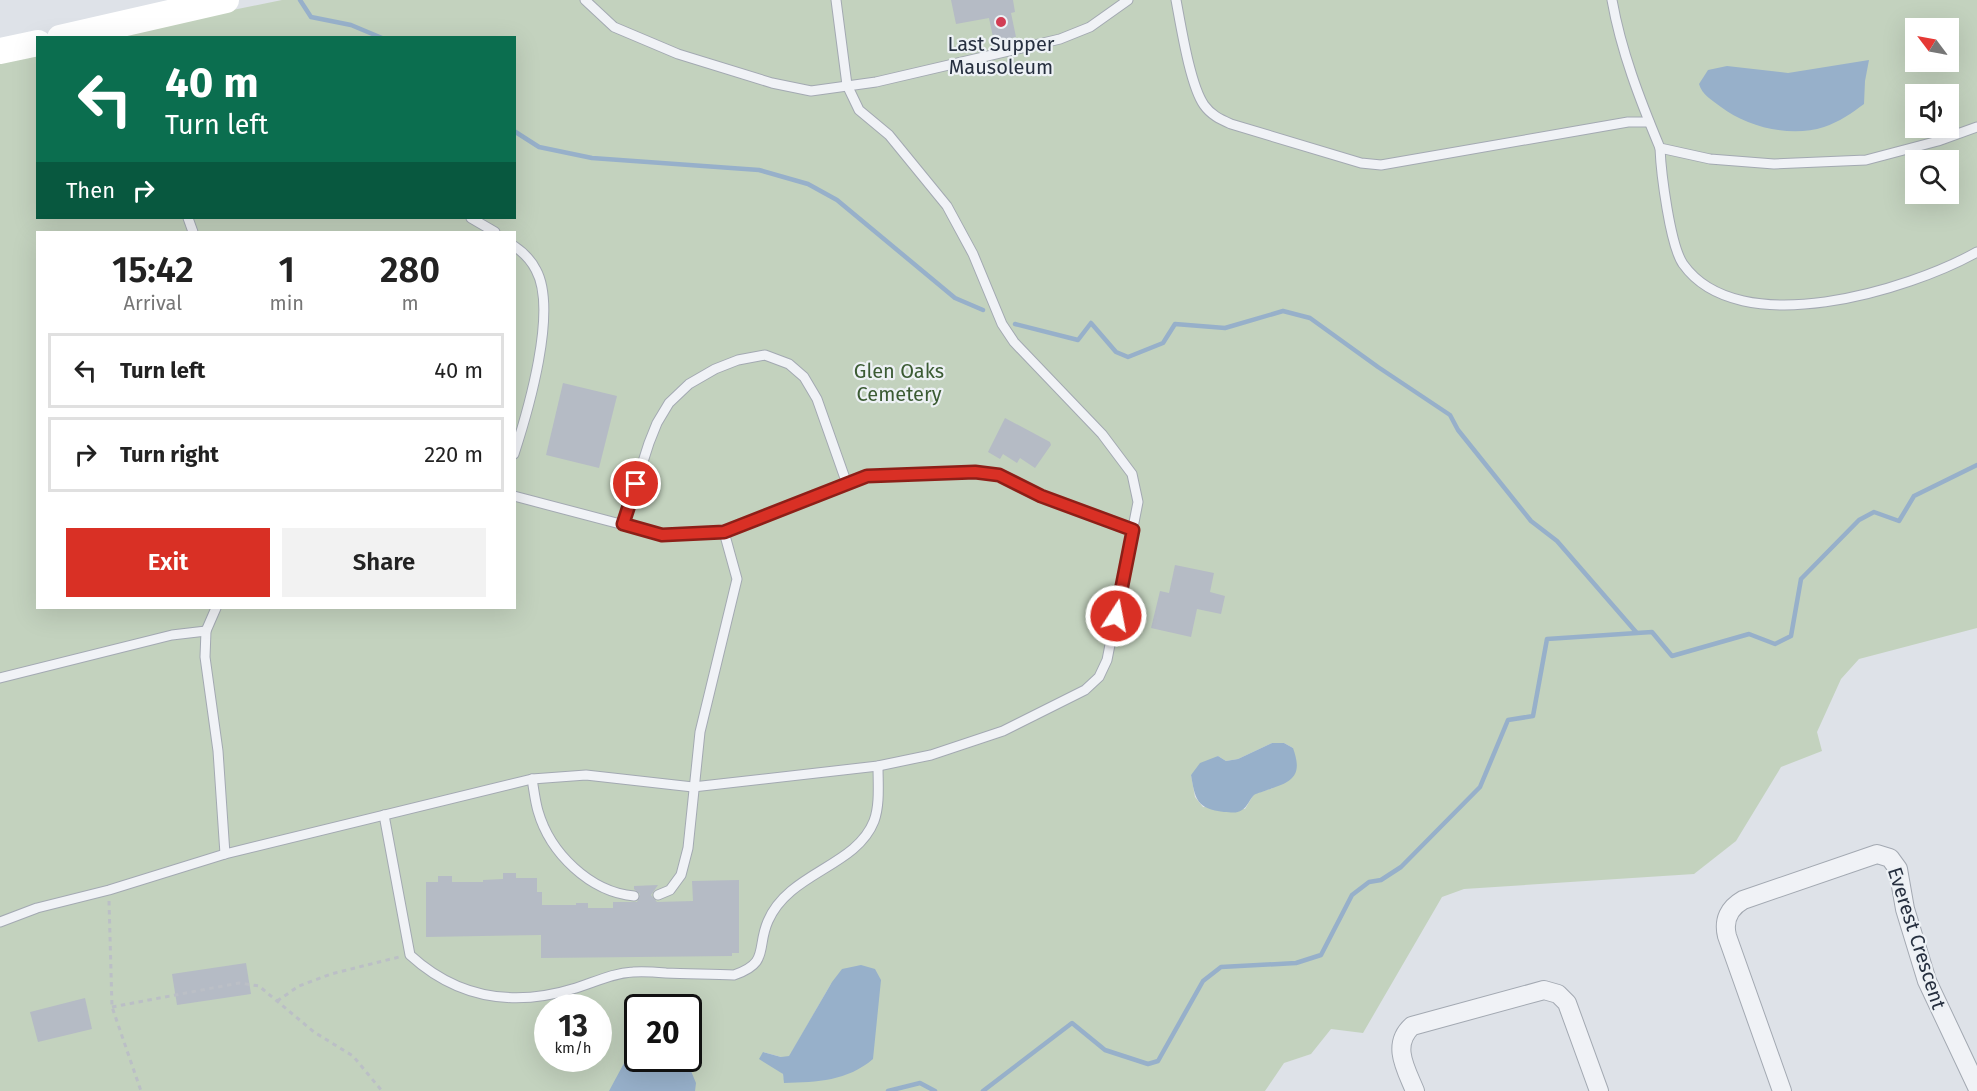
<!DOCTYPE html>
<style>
body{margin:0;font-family:"Fira Sans",sans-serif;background:#f2f2f2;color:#222;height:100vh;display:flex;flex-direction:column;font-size:22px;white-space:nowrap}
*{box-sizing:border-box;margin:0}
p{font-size:20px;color:#767676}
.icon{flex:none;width:33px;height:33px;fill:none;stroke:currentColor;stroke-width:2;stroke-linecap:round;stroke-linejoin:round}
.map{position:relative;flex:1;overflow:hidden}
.side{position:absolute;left:36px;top:231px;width:480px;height:378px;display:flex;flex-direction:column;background:#fff;border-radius:0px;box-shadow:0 6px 24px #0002}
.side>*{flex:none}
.top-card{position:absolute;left:36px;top:36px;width:480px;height:183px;border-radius:0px;box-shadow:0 6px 24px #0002;background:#0b6e4f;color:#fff;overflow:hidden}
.needle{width:39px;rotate:302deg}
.buttons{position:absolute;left:1905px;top:18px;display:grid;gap:12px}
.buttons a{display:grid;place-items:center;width:54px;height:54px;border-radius:0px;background:#fff;box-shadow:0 6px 24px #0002;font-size:30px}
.speed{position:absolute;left:534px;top:994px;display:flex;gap:12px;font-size:30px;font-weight:700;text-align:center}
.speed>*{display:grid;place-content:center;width:78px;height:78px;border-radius:50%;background:#fff;box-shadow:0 6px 24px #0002;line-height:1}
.speed small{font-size:15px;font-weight:400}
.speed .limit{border:3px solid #111;border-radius:9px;background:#fff;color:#111}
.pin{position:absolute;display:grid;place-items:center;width:51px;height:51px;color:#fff;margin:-26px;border:3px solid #fff;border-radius:50%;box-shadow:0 2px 6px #0007}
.me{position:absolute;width:66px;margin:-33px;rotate:11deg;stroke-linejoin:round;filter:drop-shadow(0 0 4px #0008)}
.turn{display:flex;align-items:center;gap:21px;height:126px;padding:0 30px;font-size:27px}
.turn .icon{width:78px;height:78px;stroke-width:2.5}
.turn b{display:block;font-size:42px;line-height:51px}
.then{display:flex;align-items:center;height:57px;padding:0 30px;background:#0003;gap:12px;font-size:22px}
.eta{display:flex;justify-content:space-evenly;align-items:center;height:102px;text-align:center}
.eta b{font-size:36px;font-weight:600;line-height:42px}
.action{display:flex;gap:12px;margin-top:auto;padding:12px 30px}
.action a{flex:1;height:69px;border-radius:0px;background:#d93025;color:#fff;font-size:24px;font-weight:600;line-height:69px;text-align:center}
.action a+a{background:#f2f2f2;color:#222}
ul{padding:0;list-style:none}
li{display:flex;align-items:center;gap:18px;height:75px;margin:0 12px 9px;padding:0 18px;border:3px solid #e0e0e0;border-radius:0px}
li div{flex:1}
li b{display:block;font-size:22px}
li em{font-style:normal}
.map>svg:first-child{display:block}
.green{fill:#c3d2be;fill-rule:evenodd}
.water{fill:#97b0ca}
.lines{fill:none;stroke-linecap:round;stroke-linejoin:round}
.stream{stroke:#97b0ca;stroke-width:4.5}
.building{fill:#b5bbc5}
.service-casing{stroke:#a3a9b2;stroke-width:11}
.minor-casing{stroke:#a3a9b2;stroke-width:20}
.path{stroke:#bbbfc6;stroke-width:3;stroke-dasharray:4.5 4.5;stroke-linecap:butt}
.service{stroke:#f0f2f6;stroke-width:9}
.minor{stroke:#f0f2f6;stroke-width:18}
.secondary{stroke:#fff;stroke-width:26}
.route-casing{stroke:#8d1f18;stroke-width:15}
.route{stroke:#d93025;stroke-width:10}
.poi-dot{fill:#d23d54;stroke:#edf1f5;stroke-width:2}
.labels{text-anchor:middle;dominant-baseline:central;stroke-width:4.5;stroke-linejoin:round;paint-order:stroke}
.poi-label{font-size:20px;fill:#262f3f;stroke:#edf1f5}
.park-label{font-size:20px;fill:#3b5b33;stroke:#edf1f5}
.street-label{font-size:20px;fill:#262f3f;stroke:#edf1f5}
</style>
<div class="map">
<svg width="1977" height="1091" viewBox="0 0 1977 1091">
<rect width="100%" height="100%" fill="#dee2e8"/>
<path class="green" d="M282,0H1977V628L1859,659L1841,679L1817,732L1822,751L1781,767L1736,841L1694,874L1464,889L1442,897L1363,1033L1331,1029L1311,1054L1284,1063L1265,1091H0V60L37,51L38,218H514V38L101,37ZM1916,28H1948V62H1916ZM1916,94H1948V128H1916ZM1916,160H1948V194H1916ZM38,232H514V608H38ZM1272,743H1284L1293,748L1273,788L1254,794L1245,809L1203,807L1195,797L1191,775L1218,756L1226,761L1238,759ZM832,982L785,1083L783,1074L763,1052L781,1057H789ZM548,1008H598V1059H548ZM638,1008H688V1059H638Z"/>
<g class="water">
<path d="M1869,60L1865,81L1864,104C1852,113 1839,122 1824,127C1791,138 1747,127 1721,107C1712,100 1702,95 1699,84L1708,70L1727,66L1788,73Z"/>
<path d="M1272,743H1284L1293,748C1303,776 1293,782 1267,790C1263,792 1257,793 1254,795C1249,800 1248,806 1242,810C1236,814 1231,812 1224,812C1197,809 1195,799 1191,775L1200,763L1218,756L1226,761L1238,759Z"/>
<path d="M861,965L875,969L881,980L873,1059C847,1081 818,1082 784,1083L783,1074L759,1059L763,1052L781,1057L789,1056L832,982L842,969Z"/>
<polygon points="637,1045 638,1059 686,1059 696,1083 695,1091 609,1091 623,1065"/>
</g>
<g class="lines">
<g class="stream">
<polyline points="300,0 311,17 351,25 382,38"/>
<polyline points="514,131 539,147 592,158 759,170 808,184 837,200 955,298 983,310"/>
<polyline points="1015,324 1078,340 1091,323 1116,352 1128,357 1163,343 1175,324 1225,328 1283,311 1310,318 1378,367 1450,415 1458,430 1531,521 1557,541 1636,632"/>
<polyline points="888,1091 920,1083 935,1091"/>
<polyline points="983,1091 1072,1023 1105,1050 1148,1064 1158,1061 1203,981 1221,967 1296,963 1321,955 1352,895 1369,882 1381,880 1401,867 1480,787 1508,720 1533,716 1547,639 1652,632 1672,656 1749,634 1775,644 1791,636 1801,579 1859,520 1874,512 1899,521 1914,496 1977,465"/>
</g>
</g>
<g class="building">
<polygon points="951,0 1013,0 1015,12 1011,13 1016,37 994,42 989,18 956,24"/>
<polygon points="563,383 617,396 599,468 546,455"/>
<polygon points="1005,418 1050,442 1051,445 1035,468 1020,458 1017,463 1003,454 1000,459 988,452"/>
<polygon points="1175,565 1214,573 1210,592 1225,596 1221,614 1197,609 1191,637 1151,628 1160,591 1169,593"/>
<polygon points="503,873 516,873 516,878 537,878 537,892 542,892 542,905 576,905 576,903 588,903 588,908 613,908 613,902 637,902 640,894 634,889 634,886 658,885 651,895 657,902 693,901 692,881 739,880 739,953 732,953 732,956 541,958 541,935 426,937 426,882 438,882 438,876 452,876 452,882 483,882 483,880 503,879"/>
<polygon points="246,963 251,994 177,1005 172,974"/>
<polygon points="85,998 92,1029 38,1042 30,1012"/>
</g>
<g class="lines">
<defs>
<g id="service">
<polyline points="585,0 614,27 678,54 772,83 811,91 876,82 1060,39 1090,27 1128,0"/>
<path d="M1176,0C1181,26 1190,85 1204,105C1211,115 1220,119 1231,124L1361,163L1381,165L1628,122H1649"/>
<path d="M1612,0C1621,51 1640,100 1660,148L1710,159L1774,164L1866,160L1938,141L1977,127"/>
<path d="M1660,148C1661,173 1670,245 1683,264C1739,343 1909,290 1977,252"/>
<polyline points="188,218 193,232"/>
<polyline points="471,218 495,232"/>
<path d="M514,246C523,252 531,260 536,270C558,310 528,411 514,454"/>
<polyline points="514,496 662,535 724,532 867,476 975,472 999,475 1041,496 1133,530"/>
<polyline points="623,524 649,443 657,423 669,403 689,384 715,369 738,360 765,355 789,364 804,377 817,399 847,484"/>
<polyline points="216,608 206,631 205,657 218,751 225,854"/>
<polyline points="0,678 172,635 206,631"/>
<path d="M532,779C534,790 535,801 538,811C550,853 590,892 634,896"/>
<path d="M384,815L410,955C458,999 515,1007 576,988C595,982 613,973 633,972C644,971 655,972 666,973C688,974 711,974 734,975C770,963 756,948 768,921C789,872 856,867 874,821C880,805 878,784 878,766"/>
<polyline points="658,895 670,890 681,875 688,848 700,732 737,579 724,532"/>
<polyline points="0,922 37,908 109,890 225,854 532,779 586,775 693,787 878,766 931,755 1003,731 1085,690 1099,677 1107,660 1138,502 1132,474 1102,434 1014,342 1002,324 973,254 947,206 889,135 859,110 847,85 836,0"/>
</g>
<g id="minor">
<path d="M1415,1091C1406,1069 1391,1045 1412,1026L1544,990L1558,994L1567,1003L1599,1091"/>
<path d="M1782,1091L1727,936C1723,920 1729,908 1743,900L1877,854L1890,858L1898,869L1905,909L1927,981L1977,1087"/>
</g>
</defs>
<use href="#service" class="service-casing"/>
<use href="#minor" class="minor-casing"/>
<g class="path">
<polyline points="109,901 112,1007 141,1091"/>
<polyline points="277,1001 299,986 331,974 399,957"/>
<polyline points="112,1007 239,983 259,986 314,1032 353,1056 382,1091"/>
</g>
<use href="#service" class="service"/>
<use href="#minor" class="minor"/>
<g class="secondary">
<polyline points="60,38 226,0"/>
<polyline points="0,51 38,43"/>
</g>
</g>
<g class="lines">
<defs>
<polyline id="route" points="636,484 623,524 662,535 724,532 867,476 975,472 999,475 1041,496 1133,530 1116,616"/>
</defs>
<use href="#route" class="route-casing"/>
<use href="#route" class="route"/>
</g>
<circle class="poi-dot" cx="1001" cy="22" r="6"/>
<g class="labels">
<g class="poi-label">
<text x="1001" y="44">Last Supper<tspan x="1001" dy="23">Mausoleum</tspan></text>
</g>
<g class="park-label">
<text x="899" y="371">Glen Oaks<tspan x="899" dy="23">Cemetery</tspan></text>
</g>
<g class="street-label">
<text transform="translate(1917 938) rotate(72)">Everest Crescent</text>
</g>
</g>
</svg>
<div class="buttons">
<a><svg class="needle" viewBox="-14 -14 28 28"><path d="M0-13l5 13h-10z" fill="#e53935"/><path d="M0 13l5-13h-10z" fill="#767676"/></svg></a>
<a><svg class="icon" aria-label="sound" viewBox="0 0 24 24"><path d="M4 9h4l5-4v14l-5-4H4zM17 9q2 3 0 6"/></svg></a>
<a><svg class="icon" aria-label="search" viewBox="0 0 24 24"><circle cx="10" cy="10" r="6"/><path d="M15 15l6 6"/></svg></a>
</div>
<div class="speed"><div>13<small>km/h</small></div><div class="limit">20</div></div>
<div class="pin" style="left:636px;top:484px;background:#d93025"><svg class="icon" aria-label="arrive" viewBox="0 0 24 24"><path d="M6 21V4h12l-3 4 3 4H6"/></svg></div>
<svg class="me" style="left:1116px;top:616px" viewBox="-20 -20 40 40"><circle r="17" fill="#d93025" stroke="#fff" stroke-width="3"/><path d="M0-11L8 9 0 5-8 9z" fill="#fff"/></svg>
<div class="top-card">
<div class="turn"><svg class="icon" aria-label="left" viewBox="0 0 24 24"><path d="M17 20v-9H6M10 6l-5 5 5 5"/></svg><div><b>40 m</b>Turn left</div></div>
<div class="then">Then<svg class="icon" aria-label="right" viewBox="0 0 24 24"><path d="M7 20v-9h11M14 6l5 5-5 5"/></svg></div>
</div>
<section class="side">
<div class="eta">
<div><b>15:42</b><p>Arrival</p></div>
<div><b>1</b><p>min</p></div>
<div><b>280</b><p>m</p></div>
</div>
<ul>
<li><svg class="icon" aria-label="left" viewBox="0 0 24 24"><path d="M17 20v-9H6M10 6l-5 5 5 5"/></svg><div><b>Turn left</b></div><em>40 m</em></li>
<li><svg class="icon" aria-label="right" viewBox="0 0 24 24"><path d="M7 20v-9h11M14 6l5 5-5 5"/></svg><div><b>Turn right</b></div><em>220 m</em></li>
</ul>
<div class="action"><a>Exit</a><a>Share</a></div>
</section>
</div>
